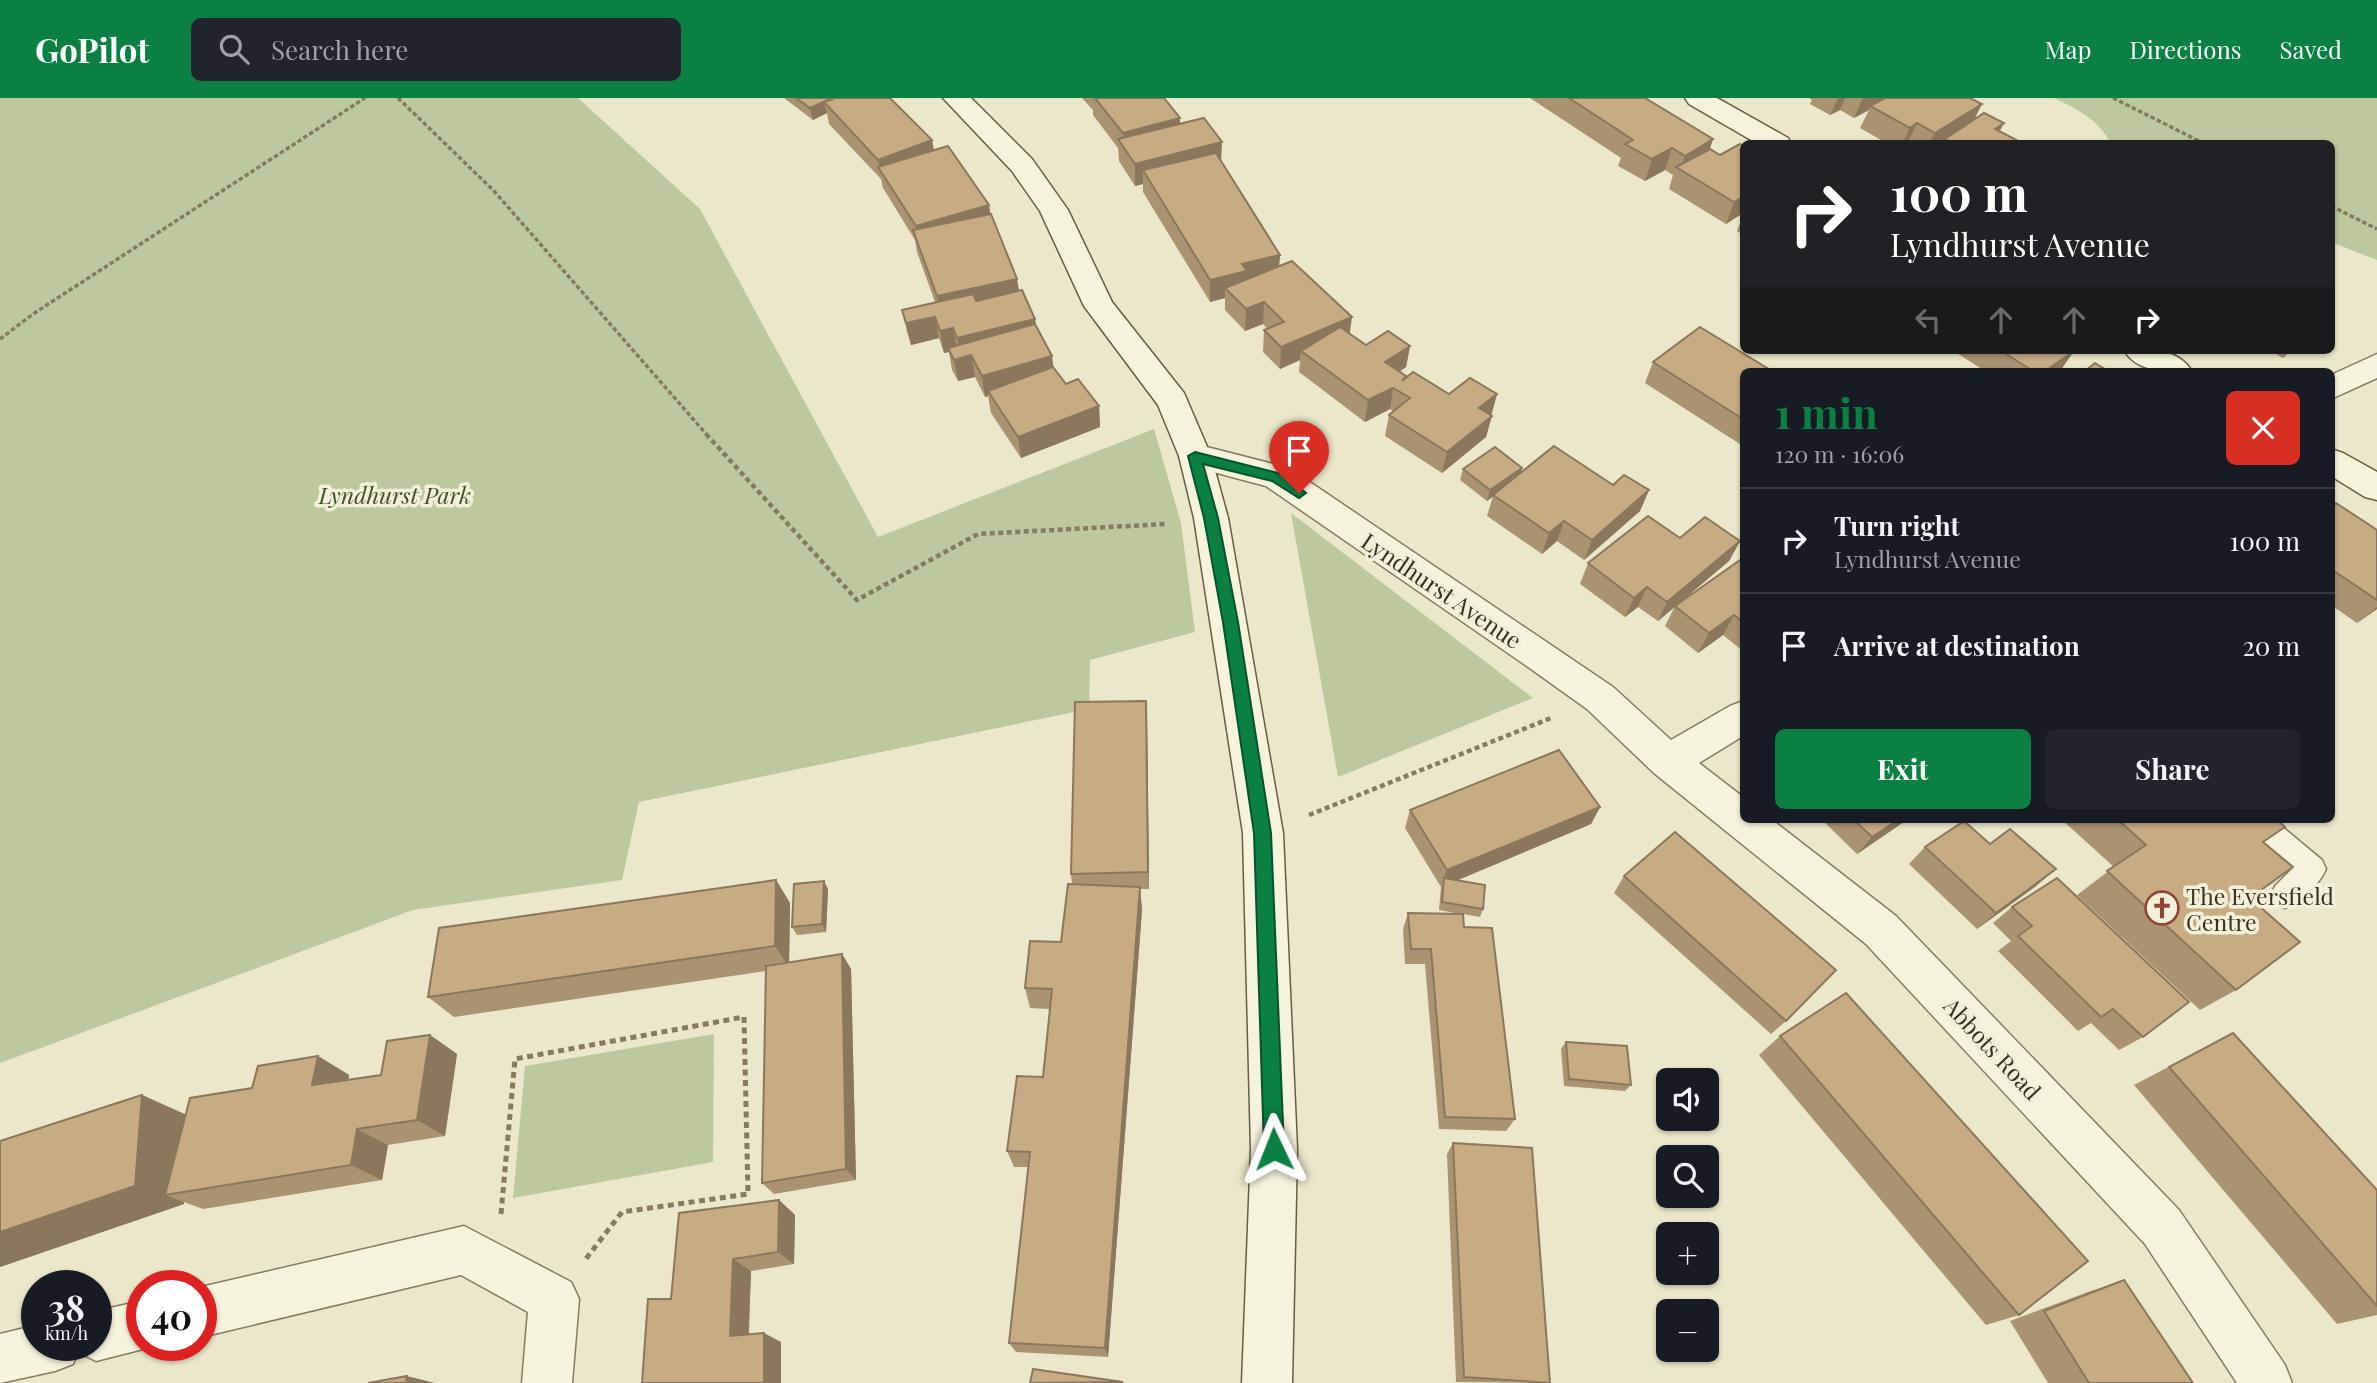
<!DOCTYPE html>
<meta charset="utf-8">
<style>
body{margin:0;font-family:"Playfair Display",serif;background:#20242c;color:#f1f3f6;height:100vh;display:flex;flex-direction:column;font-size:26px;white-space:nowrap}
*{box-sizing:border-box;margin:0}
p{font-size:23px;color:#9ea1a6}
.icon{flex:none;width:38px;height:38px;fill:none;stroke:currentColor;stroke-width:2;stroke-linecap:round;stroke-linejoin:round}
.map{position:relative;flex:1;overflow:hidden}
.sheet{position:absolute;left:1740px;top:270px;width:595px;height:455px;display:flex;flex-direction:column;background:#171b24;border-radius:10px;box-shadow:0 2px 5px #0004}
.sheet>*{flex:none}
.banner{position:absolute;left:1740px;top:42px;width:595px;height:214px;border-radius:10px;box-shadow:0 2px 5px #0004;background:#202124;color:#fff;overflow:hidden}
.buttons{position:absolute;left:1656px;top:970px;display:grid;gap:14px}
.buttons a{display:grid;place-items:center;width:63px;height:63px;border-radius:10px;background:#171b24;box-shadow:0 2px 5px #0004;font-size:35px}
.speed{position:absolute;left:21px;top:1172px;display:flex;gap:14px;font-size:35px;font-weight:700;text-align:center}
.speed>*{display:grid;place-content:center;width:91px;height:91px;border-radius:50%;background:#171b24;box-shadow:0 2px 5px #0004;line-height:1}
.speed small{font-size:18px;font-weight:400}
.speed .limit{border:10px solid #d22;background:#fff;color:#111}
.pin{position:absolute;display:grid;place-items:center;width:60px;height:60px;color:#fff;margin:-72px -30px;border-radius:50% 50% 50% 0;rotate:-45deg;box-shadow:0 0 7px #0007}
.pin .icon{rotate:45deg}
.me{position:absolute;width:77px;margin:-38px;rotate:358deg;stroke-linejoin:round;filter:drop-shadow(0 0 5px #0008)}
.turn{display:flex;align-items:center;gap:24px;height:147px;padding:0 35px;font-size:32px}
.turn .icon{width:91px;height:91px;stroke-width:2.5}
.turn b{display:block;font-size:49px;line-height:60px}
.lanes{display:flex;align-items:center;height:66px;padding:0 35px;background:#0003;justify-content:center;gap:35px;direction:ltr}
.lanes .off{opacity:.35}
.round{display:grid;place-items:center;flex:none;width:74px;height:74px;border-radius:10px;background:#20242c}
.head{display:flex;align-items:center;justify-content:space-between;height:119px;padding:0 35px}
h1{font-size:42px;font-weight:700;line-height:52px;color:#0b8043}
.button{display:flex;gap:14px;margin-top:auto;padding:14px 35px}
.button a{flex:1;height:80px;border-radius:10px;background:#0b8043;color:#fff;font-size:28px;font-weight:700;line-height:80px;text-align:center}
.button a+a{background:#20242c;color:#f1f3f6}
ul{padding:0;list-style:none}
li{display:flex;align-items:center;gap:21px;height:105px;padding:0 35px;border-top:2px solid #363941}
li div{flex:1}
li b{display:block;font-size:26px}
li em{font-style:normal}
header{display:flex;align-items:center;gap:42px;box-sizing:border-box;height:98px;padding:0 35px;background:#0b8043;color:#fff}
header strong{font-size:33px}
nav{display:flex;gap:38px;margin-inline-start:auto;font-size:24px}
.search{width:490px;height:63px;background:#20242c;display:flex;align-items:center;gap:18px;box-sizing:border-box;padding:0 24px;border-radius:10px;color:#9ea1a6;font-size:26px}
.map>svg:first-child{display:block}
.green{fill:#bcc99e}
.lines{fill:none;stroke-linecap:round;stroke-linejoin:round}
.lane-casing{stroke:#867b60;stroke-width:3}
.street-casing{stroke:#867b60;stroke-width:3}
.secondary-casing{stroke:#685c43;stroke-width:3}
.path-far2{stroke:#867b60;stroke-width:3.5;stroke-dasharray:4.5 2.5;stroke-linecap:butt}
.path-far1{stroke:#867b60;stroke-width:4.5;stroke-dasharray:5 3.5;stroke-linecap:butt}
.path{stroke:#867b60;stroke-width:5;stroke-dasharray:6 4.5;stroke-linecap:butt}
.lane{fill:#f6f3dd;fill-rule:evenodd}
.street{fill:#f6f3dd;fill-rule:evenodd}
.secondary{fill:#f6f3dd;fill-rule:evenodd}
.wall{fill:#aa9371}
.shaded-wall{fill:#8b785c}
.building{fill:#c6ab83;stroke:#8b785c;stroke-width:2}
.route{fill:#0b8043;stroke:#07532c;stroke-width:2}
.labels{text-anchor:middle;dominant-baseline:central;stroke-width:7;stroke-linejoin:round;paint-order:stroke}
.park-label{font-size:23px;font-style:italic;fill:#41532a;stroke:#f3f0d9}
.street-label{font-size:23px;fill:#383122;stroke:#f3f0d9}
.poi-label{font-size:23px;fill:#383122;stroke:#f3f0d9;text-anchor:start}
</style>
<header>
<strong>GoPilot</strong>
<div class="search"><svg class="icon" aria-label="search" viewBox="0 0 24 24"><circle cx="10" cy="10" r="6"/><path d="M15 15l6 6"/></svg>Search here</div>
<nav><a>Map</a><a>Directions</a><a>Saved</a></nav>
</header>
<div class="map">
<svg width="2377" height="1285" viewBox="0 0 2377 1285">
<rect width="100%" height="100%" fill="#ebe7ca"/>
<g class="green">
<polygon points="0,0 578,0 700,111 878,439 1154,331 1181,425 1195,534 1090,562 1089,611 639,704 622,782 413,812 0,965"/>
<path d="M2054,0H2377V162L2331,144V46L2111,45C2097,21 2079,12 2054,0Z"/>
<polygon points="1291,415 1533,600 1338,679"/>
<polygon points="714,936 713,1064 513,1100 525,968"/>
</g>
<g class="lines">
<defs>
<path id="lane" d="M2239,721H2273L2322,762L2326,771C2319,787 2301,804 2285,810L2275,806L2271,797L2275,788L2292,771L2243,729Z"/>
<g id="street">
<polygon points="2377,256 2377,280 2331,301 2331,277"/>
<polygon points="1195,346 1289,370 1613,589 1671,642 1730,608 1743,603 1743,638 1699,665 1743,699 1743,721 1771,721 1896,818 2179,1112 2285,1267 2292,1285 2237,1285 2145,1146 1866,846 1654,675 1587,611 1531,571 1266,388 1183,366 1179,358 1183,350"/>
<polygon points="464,1128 571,1184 579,1201 572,1285 522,1285 528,1214 461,1177 201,1239 201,1189"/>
<polygon points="142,1203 142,1248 155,1248 96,1263 78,1254 73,1266 55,1273 0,1285 0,1236 37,1227 37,1248 96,1248 96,1213"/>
</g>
<g id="secondary">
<polygon points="943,0 971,0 1032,61 1068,112 1112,204 1184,295 1211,358 1228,420 1283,735 1297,1051 1292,1285 1242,1285 1251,1051 1243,735 1194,420 1179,358 1158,307 1084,208 1040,113 1012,73"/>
<polygon points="1685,0 1717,0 1788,40 1791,46 1758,46 1689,6"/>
<path d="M2124,252C2148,252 2177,249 2192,273C2167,273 2138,276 2124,252Z"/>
<polygon points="2331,351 2343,355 2377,374 2377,402 2365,399 2331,378"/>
</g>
</defs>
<use href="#lane" class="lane-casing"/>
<use href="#street" class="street-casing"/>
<use href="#secondary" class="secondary-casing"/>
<g class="path-far2">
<polyline points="398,0 494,93 707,337"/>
<polyline points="2113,0 2205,46"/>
<polyline points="2331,108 2377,131"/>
<polyline points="0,241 33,216 365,0"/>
</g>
<g class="path-far1">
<polyline points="706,336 857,502 978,436 1166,426"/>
<polyline points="1309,717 1551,620"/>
</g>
<polyline class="path" points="501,1116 515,961 744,919 748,1096 622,1114 585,1162"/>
<use href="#lane" class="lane"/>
<use href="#street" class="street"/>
<use href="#secondary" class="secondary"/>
</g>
<g class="wall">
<polygon points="784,0 890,0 932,42 934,53 989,107 990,116 1017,181 1019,193 1035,221 1036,228 1053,269 1066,286 1099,308 1100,329 1021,360 991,315 988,298 985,299 975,279 958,283 952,272 949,254 944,255 939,240 911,247 907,234 902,212 935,204 917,154 915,142 883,90 881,81 829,26 827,15 813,22"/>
<polygon points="1082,0 1164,0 1180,26 1221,64 1280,157 1279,168 1350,236 1366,247 1410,248 1406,269 1399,274 1405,281 1449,296 1497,296 1486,339 1442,375 1385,338 1389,317 1393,313 1390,311 1365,324 1299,274 1300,262 1280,271 1263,254 1264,232 1267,231 1263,226 1245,233 1225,212 1225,200 1210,204 1143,94 1143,86 1135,88 1119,63 1118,50 1093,17 1093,11 1092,11"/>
<polygon points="1530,0 1645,0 1713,41 1710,51 1720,57 1743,48 1743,115 1726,126 1669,91 1673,77 1665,72 1645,83 1618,68 1621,60"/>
<polygon points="1809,0 1970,0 1975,21 2024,46 1888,46 1860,30 1869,12 1854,20 1840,12 1830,17 1810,6 1812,2"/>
<polygon points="1743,117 1743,137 1737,133"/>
<polygon points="1952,252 2073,252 2074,253 2060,273 1985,273"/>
<polygon points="2269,252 2292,252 2283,260"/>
<polygon points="1653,264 1743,273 1743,348 1645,285"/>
<polygon points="1522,370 1521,375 1613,387 1649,392 1640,413 1584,462 1557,443 1542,456 1487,418 1493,398 1487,403 1460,382 1463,371"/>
<polygon points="2331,409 2377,432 2377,511 2357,525 2331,507"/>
<polygon points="1680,440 1740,443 1729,463 1658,523 1638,509 1625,519 1580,486 1588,465"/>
<polygon points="1743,460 1743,553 1723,537 1698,555 1665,528 1675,508"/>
<polygon points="1147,621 1149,791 1140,791 1142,812 1108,1259 1016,1254 1009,1245 1028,1069 1014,1069 1007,1053 1043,979 1050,911 1030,910 1025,890 1061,844 1072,786 1071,776"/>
<polygon points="1600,709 1591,726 1457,782 1483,811 1480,819 1463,816 1464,829 1515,1021 1506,1033 1439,1031 1425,866 1405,866 1403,831 1408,815 1460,816 1439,812 1441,789 1405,730 1410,712"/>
<polygon points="1821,721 1908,721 1857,756"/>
<polygon points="2061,721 2276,721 2263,744 2250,800 2236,892 2200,912 2077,797 2114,769"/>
<polygon points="1925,749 2036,788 1977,831 1909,766"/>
<polygon points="1624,778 1786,923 1771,936 1614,795"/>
<polygon points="776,782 790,805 789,864 842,856 851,871 856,1082 774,1096 762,1085 766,873 454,919 428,899"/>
<polygon points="828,791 826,834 797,837 792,829"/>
<polygon points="2012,809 2143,939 2119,952 2091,925 2078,933 1998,853 2011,843 1993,825"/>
<polygon points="2233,935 2377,1092 2377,1217 2337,1226 2134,987"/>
<polygon points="430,937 457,956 445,1038 388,1047 382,1082 203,1111 184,1104 184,1106 0,1169 142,997 186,1017 252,990 318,958 349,977 348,982 381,977"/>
<polygon points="1780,938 2019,1217 1986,1227 1759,957"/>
<polygon points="1566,944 1631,987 1625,993 1564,988 1561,951"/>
<polygon points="1453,1045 1550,1285 1456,1284 1447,1056"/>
<polygon points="779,1102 795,1117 794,1166 751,1173 749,1236 781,1244 781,1285 671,1201"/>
<polygon points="2124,1182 2193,1285 2048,1285 2010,1223 2088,1194"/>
</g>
<g class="shaded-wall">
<polygon points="832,0 824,4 827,15 813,22 810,10"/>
<polygon points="1838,0 1845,0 1840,12 1830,17"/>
<polygon points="1863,0 1890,0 1870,8 1869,12 1854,20"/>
<polygon points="1982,6 1971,28 1945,41 1942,46 1929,46 1935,35"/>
<polygon points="1180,20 1180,42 1124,50 1123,35"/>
<polygon points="1917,25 1907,46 1902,46 1910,30"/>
<polygon points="2004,25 1993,46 1995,31"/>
<polygon points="1713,41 1705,63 1680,71 1685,58"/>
<polygon points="932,42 936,64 881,74 878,62"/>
<polygon points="1222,44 1221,66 1143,72 1143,86 1135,88 1135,66"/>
<polygon points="1672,50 1665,72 1645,83 1652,61"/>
<polygon points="1743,99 1743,115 1726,126 1734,104"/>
<polygon points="989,107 992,128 920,150 916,128"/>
<polygon points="1280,157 1278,179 1225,190 1225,200 1210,204 1210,182 1242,166"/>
<polygon points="1017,181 1020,202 941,220 937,198"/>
<polygon points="1264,204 1263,226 1245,233 1246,211"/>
<polygon points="935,219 939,240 911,247 906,225"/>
<polygon points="1352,219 1349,241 1301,253 1300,262 1280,271 1281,249"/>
<polygon points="1035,221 1038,243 972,259 975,279 958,283 954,262 961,260 957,240"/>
<polygon points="953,230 957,252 948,250 949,254 944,255 940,233"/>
<polygon points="1410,248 1406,269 1382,285 1385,264"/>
<polygon points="2074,253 2060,273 2045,273"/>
<polygon points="1052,258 1055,280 988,293 988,298 985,299 982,278"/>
<polygon points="1393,290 1390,311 1365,324 1368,302"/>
<polygon points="1497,296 1491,317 1479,310"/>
<polygon points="1099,308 1100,329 1021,360 1018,339"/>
<polygon points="1492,318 1486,339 1442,375 1447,354"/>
<polygon points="1522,370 1519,380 1487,403 1490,392"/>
<polygon points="1649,392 1640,413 1584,462 1592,442"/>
<polygon points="1564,423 1557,443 1542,456 1549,435"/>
<polygon points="1740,443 1729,463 1658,523 1667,504"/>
<polygon points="1647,489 1638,509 1625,519 1634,500"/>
<polygon points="2377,509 2377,511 2357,525"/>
<polygon points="1734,517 1723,537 1698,555 1709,535"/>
<polygon points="1146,603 1147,621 1149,791 1148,774"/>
<polygon points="1600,709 1591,726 1444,788 1444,780 1447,772"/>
<polygon points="1899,721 1908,721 1857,756 1872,739"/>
<polygon points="2056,771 2036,788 1977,831 1996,815"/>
<polygon points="776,782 790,805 789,869 775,848"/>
<polygon points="824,783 828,791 826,834 822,826"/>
<polygon points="1140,789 1142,812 1108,1259 1105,1250"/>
<polygon points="842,856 851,871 856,1082 846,1071"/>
<polygon points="430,937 457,956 445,1038 417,1022"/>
<polygon points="318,958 349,977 344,1005 312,987"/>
<polygon points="142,997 189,1018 165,1097 184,1104 184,1106 0,1169 0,1134"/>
<polygon points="357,1031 388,1047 382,1082 351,1067"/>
<polygon points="779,1102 795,1117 794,1166 778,1154"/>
<polygon points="733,1161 751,1173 748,1247 730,1238"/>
<polygon points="764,1235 781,1244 781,1285 764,1285"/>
<polygon points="407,1278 435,1285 406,1285"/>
</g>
<g class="building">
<polygon points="796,0 832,0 810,10"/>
<polygon points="835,0 890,0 932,42 878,62 824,4"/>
<polygon points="1095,0 1164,0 1180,20 1123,35"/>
<polygon points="1569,0 1645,0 1713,41 1685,58 1672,50 1652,61 1625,46 1633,42"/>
<polygon points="1885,0 1970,0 1982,6 1935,35 1917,25 1910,30 1870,8"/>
<polygon points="1984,15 2004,25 1995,31 2024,46 1954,46 1945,41"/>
<polygon points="1204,20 1222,44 1135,66 1118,41"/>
<polygon points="1740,46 1743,48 1743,99 1734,104 1676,69 1710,51 1720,57"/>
<polygon points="948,48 989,107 916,128 878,69"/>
<polygon points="1216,55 1280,157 1242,166 1247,173 1210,182 1143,72"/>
<polygon points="991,116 1017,181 937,198 913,132"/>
<polygon points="1292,163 1352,219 1281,249 1264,232 1284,224 1264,204 1246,211 1225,190"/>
<polygon points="1022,192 1035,221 957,240 953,230 940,233 935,219 906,225 902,212 973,196 976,203"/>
<polygon points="1035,226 1052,258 982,278 971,257 954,262 948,250"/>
<polygon points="1340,229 1366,247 1388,233 1410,248 1385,264 1406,278 1402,283 1413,274 1449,296 1470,280 1497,296 1479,310 1492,318 1447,354 1389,317 1410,300 1393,290 1368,302 1301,253"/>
<polygon points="1700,229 1772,273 1743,273 1743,321 1653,264"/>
<polygon points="2000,252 2073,252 2074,253 2045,273 2033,273"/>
<polygon points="2095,265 2108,273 2085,273"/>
<polygon points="1053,269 1066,286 1078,281 1099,308 1018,339 988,293"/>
<polygon points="1554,348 1613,387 1624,377 1649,392 1592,442 1564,423 1549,435 1493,397"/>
<polygon points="1495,349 1522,370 1490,392 1463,371"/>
<polygon points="2336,405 2377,432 2377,502 2331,471 2331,409"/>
<polygon points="1648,418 1680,440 1705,419 1740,443 1667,504 1647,489 1634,500 1588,465"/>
<polygon points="1743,460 1743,524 1734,517 1709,535 1675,508"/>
<polygon points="1146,603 1148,774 1071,776 1075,604"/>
<polygon points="1559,652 1600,709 1447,772 1410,712"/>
<polygon points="1853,721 1899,721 1872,739"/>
<polygon points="2117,721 2276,721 2285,729 2263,744 2293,769 2250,800 2300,844 2236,892 2107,773 2146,747"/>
<polygon points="1964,723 1990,746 2010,731 2056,771 1996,815 1925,749"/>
<polygon points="1675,734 1836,872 1786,923 1624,778"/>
<polygon points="1444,780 1485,787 1483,811 1442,804"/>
<polygon points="2057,780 2189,904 2143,939 2113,911 2101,919 2018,838 2032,828 2012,809"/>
<polygon points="776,782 775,848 428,899 439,830"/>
<polygon points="824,783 822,826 792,829 794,786"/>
<polygon points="1068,786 1140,789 1105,1250 1009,1245 1030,1054 1007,1053 1017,978 1043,979 1052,891 1025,890 1030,843 1061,844"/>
<polygon points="1408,815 1463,816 1464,829 1492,830 1515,1021 1445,1019 1431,851 1411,851"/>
<polygon points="842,856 846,1071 762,1085 766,868"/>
<polygon points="1846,895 2088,1163 2019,1217 1780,938"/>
<polygon points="2233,935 2377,1092 2377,1208 2169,969"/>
<polygon points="430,937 417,1022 357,1031 351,1067 165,1097 190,1000 252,990 258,968 318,958 312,987 381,977 387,943"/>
<polygon points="1566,944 1627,948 1631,987 1569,981"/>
<polygon points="142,997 135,1088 0,1134 0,1043"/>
<polygon points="1453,1045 1532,1050 1550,1285 1464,1279"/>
<polygon points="779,1102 778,1154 733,1161 730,1238 764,1235 764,1285 642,1285 648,1201 671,1201 679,1115"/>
<polygon points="2124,1182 2193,1285 2089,1285 2044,1213"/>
<polygon points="1033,1271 1123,1284 1030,1285"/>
<polygon points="407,1278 406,1285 368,1285"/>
</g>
<polygon class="route" points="1195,354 1282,376 1306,395 1299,400 1272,383 1203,366 1218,420 1238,524 1271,735 1284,1051 1281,1057 1274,1060 1267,1057 1264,1051 1254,735 1223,524 1204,420 1188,358"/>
<defs>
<symbol id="church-ring" viewBox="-11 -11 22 22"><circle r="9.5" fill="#f3f0d9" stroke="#904435" stroke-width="1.5"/><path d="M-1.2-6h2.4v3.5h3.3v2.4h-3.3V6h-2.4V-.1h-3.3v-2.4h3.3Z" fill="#904435"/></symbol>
</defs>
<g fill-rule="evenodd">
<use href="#church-ring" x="2143" y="791" width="38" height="38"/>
</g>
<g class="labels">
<g class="park-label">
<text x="395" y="396">Lyndhurst Park</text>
</g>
<g class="street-label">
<text transform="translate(1442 492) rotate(34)">Lyndhurst Avenue</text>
<text transform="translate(1993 950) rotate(47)">Abbots Road</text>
</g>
<g class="poi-label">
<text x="2186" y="797">The Eversfield<tspan x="2186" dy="26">Centre</tspan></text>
</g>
</g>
</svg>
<div class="buttons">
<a><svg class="icon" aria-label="sound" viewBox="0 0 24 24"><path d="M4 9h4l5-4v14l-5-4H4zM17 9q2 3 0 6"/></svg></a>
<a><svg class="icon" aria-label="search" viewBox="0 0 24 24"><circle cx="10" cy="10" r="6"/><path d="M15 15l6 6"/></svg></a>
<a>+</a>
<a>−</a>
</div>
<div class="speed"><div>38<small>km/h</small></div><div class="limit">40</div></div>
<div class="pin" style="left:1299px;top:395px;background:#d93025"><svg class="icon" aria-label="arrive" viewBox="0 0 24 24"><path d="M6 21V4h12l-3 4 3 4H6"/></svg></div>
<svg class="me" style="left:1274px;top:1051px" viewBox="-20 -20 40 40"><path d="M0-17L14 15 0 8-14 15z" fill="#0b8043" stroke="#fff" stroke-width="4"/></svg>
<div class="banner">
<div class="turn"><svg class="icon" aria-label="right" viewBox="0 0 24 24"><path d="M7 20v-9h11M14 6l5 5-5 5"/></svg><div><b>100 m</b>Lyndhurst Avenue</div></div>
<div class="lanes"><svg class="icon off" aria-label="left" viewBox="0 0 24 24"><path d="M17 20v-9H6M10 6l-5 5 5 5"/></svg><svg class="icon off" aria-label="ahead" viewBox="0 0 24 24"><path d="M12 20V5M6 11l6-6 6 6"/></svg><svg class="icon off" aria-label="ahead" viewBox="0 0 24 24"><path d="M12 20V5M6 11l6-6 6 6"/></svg><svg class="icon" aria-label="right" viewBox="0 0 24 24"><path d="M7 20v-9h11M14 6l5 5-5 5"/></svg></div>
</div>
<section class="sheet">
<div class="head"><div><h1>1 min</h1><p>120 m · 16:06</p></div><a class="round" style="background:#d93025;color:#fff"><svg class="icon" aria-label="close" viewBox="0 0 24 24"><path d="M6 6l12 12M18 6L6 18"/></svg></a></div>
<ul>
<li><svg class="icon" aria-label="right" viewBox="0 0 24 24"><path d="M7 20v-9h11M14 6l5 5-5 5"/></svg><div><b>Turn right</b><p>Lyndhurst Avenue</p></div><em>100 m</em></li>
<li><svg class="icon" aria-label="arrive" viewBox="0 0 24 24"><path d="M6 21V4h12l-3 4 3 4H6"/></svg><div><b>Arrive at destination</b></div><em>20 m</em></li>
</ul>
<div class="button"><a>Exit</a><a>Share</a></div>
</section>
</div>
